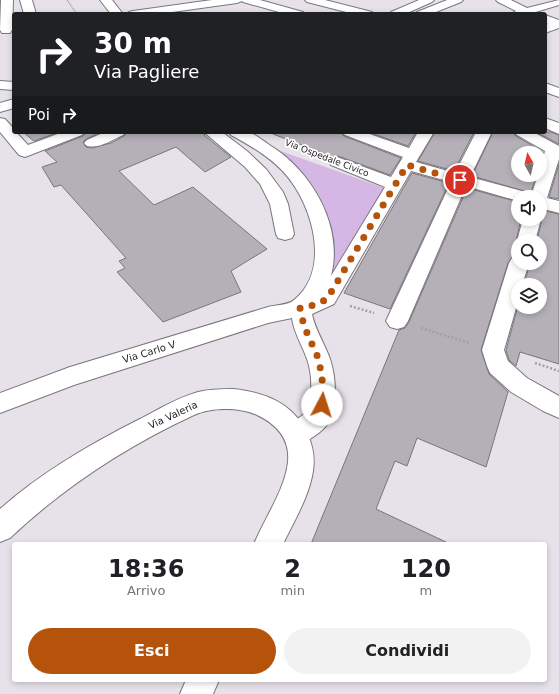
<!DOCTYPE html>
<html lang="it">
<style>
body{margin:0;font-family:"DejaVu Sans",sans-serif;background:#f2f2f2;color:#202124;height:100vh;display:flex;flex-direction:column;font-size:15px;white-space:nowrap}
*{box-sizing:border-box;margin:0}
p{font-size:13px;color:#757577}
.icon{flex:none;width:22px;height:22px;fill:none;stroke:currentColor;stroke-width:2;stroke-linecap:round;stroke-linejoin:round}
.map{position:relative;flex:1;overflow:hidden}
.details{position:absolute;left:12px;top:542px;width:535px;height:140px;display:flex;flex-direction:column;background:#fff;border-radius:4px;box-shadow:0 2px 6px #0003}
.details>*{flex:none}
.top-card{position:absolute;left:12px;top:12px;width:535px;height:122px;border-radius:4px;box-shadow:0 2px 6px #0003;background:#202124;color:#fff;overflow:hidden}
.needle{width:26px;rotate:352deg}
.tools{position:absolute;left:511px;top:146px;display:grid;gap:8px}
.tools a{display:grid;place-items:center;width:36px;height:36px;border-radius:50%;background:#fff;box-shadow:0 2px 6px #0003;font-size:20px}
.pin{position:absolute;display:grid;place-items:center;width:34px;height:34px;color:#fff;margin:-17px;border:2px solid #fff;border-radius:50%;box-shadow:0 1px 4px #0007}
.me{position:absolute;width:44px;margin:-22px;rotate:5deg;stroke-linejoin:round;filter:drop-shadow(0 0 3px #0008)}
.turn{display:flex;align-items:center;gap:14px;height:84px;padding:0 16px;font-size:18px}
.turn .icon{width:52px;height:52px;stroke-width:2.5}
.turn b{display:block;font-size:28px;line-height:34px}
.then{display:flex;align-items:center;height:38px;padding:0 16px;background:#0003;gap:8px;font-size:15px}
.eta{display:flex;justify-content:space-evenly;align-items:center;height:68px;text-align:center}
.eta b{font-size:24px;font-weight:600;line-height:28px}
.cta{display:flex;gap:8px;margin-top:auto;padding:8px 16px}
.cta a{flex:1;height:46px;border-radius:24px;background:#b45309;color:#fff;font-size:16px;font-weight:600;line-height:46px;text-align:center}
.cta a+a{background:#f2f2f2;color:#202124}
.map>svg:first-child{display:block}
.green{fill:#d4b7e5}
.building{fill:#b5b0b8;stroke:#79757c}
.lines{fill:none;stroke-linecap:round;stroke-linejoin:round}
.minor-casing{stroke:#7b767e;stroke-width:2}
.major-casing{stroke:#7b767e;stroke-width:2}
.path-far2{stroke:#a29fa5;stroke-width:1.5;stroke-dasharray:1 1;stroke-linecap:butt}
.path-far1{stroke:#a29fa5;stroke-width:2;stroke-dasharray:1.5 1.5;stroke-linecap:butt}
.path{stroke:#a29fa5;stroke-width:2.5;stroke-dasharray:2 2;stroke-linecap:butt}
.minor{fill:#fff;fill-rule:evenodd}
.major{fill:#fff;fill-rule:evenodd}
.route{stroke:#b45309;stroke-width:7;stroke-dasharray:0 12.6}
.labels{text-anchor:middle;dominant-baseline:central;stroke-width:3.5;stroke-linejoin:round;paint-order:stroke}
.far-street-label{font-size:9px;fill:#242326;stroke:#fff}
.street-label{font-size:10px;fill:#242326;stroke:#fff}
</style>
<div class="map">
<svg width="559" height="694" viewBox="0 0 559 694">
<rect width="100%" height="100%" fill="#e7e2ea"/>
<path class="green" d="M278,150L384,188L330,276C342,228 318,177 278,150Z"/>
<g class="building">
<polygon points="23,132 59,132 34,141"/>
<polygon points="86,132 101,132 86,139 83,142 86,147 92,148 111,143 124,136 128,132 203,132 205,135 204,135 231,157 205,172 176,147 119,171 154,205 193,187 267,249 231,271 241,292 163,322 117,272 125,268 119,261 126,258 61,185 54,187 42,167 57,162 45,151 83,136"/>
<polygon points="273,132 340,132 344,136 401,158 390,175 338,156 333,157 273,134"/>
<polygon points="368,132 416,132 408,146"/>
<polygon points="435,132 474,132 454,171 418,161"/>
<polygon points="493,132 512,132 516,136 543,152 540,163 540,153 518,153 518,175 536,175 531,193 472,176"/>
<polygon points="536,132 551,132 559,135 559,144"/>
<polygon points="559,164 559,199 549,197"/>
<polygon points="412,173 449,183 390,309 344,293"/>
<polygon points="467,188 518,202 518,219 521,219 516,241 518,244 518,255 512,257 508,263 481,350 489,374 508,392 486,467 417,438 407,466 395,461 376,509 450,544 311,544 399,330 405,328 409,322"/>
<polygon points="540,210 559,214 559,364 520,352 516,366 509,360 506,350 518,306 540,307 540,285 524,285 530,263 540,263 540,241 537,241 542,219 540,216"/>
</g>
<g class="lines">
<defs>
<g id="minor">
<polygon points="1,0 13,0 12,30 10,33 2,33 0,30"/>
<polygon points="20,0 32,0 36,14 24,14"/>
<polygon points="100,0 112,0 123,14 111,14"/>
<polygon points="212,0 260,0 303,12 305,14 286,14 243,2 242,1 237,3 158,14 127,14 129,12 133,11"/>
<polygon points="305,0 325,0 372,12 374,14 354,14 307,2"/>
<polygon points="419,0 434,0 432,2 405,14 389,14 391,12"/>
<polygon points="447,0 463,0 461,2 431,14 415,14 417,12"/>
<polygon points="496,0 511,0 527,8 559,0 559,5 529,14 511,14 516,11 498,2"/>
<polygon points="545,15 559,20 559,28 545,33 545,25 548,24 545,22"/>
<polygon points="0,81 14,82 14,90 0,89"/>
<polygon points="545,83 559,88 559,97 545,92"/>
<polygon points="14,99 14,108 0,112 0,103"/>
<polygon points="0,118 5,119 14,129 14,132 16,132 28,145 63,132 85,132 82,135 25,157 19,155 0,132"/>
<polygon points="545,118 559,123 559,134 545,128"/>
<path d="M105,132H126L123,135C112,140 99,149 87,146L84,143L87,140Z"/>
<polygon points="204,132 222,132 247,151 266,169 283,192 288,204 294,234 292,238 285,240 278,238 276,234 270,204 260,184 245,167"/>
<path d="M228,132C234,132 241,131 247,132C254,133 262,140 268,144C311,170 344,225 331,276L385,187L331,165L329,162L331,159L337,157L391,177L403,157L345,135L342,132H364L409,148L418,132H434L416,162L455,173L476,132H492L470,177L529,193L531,196L538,175H540V168L545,151L517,135L514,132H533L559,146V159L547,198L559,201V213L540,208V197H518V201L466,186L408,321L404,327L397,329L390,327L386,321L451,182L411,171L334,304L312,314C315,330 325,344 330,359C336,377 338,407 328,423C323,432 305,443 296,446L287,443L284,435L287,427L308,411C312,394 313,376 307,359C302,345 294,333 292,318L268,323L74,385L0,413V393L70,367L268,307C275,305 289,305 294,300C331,270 313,207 287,176C272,158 251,146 231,135Z"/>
<polygon points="540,217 541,219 535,241 518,241 518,243 517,241 523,219 540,219"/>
<polygon points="518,256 518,263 529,263 522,285 518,285 518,301 504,350 508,361 527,378 559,396 559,418 543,411 511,392 490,373 487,366 482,350 509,263 512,258"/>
</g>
<g id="major">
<path d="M234,389C267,393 294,404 308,435C313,447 315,458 313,471C309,497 294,521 283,544H254C271,502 320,445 257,415C240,407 212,407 194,415C127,446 64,487 10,538L0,542V509C42,472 90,444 140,419C159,409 177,398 198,392C210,389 222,389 234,389Z"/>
<polygon points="186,680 219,680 213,694 180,694"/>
</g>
</defs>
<use href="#minor" class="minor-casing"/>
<use href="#major" class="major-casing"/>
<polyline class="path-far2" points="67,0 77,14"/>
<polyline class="path-far1" points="300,148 317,155"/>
<g class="path">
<polyline points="350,306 374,313"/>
<polyline points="421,328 469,343"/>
<polyline points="535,363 559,371"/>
</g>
<use href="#minor" class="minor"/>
<use href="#major" class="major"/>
</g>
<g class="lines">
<polyline class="route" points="322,405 324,392 319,360 304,326 300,308 315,305 327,299 407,165 460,180"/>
</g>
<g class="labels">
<g class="far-street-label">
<text transform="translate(327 158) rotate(21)">Via Ospedale Civico</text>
</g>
<g class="street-label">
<text transform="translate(149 352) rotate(-17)">Via Carlo V</text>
<text transform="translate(173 415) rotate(-25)">Via Valeria</text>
</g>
</g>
</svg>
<div class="tools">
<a><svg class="needle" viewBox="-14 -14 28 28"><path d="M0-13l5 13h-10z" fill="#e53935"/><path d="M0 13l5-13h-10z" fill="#757577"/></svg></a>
<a><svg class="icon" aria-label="sound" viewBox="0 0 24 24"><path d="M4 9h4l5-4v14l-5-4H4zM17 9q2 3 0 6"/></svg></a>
<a><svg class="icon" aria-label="search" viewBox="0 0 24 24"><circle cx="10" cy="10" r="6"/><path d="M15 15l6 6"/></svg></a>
<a><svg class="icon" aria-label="layers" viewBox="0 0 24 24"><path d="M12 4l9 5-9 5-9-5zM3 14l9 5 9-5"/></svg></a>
</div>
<div class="pin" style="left:460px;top:180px;background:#d93025"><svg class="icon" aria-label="arrive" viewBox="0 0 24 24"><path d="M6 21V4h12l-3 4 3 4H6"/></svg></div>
<svg class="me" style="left:322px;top:405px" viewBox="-20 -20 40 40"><circle r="19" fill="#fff"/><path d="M0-13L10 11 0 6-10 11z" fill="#b45309"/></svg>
<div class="top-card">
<div class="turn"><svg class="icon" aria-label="right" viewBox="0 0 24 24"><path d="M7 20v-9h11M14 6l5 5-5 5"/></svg><div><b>30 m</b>Via Pagliere</div></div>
<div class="then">Poi<svg class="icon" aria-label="right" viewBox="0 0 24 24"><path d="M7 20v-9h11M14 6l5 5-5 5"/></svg></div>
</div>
<section class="details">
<div class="eta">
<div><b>18:36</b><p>Arrivo</p></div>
<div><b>2</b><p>min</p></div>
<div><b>120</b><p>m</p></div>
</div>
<div class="cta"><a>Esci</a><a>Condividi</a></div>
</section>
</div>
